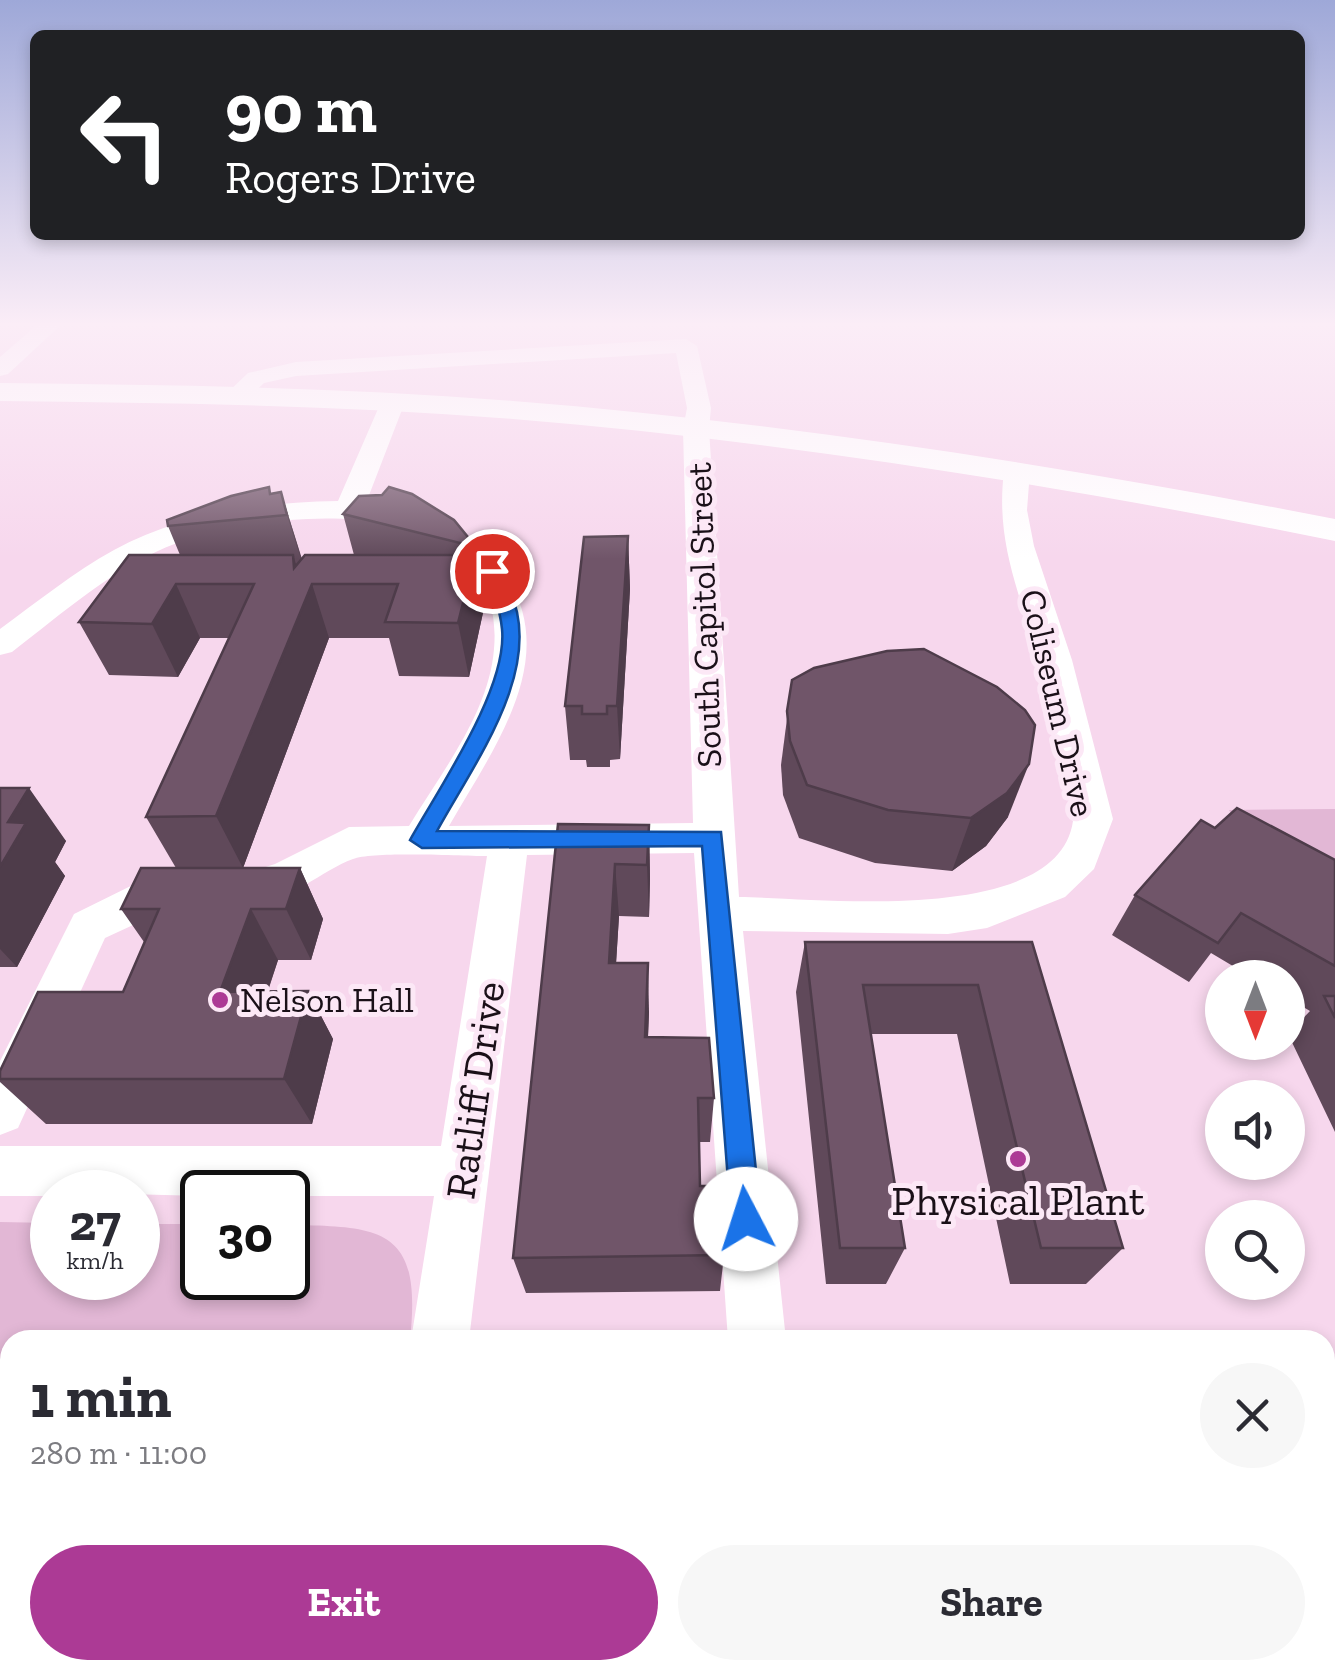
<!DOCTYPE html>
<meta charset="utf-8">
<style>
body{margin:0;font-family:"Zilla Slab",serif;background:#f7f7f7;color:#2b2b33;height:100vh;display:flex;flex-direction:column;font-size:38px;white-space:nowrap}
*{box-sizing:border-box;margin:0}
p{font-size:32px;color:#7c7c81}
.icon{flex:none;width:55px;height:55px;fill:none;stroke:currentColor;stroke-width:2;stroke-linecap:round;stroke-linejoin:round}
.map{position:relative;flex:1;overflow:hidden}
.panel{position:absolute;left:0px;top:1330px;width:1335px;height:350px;display:flex;flex-direction:column;background:#fff;border-radius:30px 30px 0 0;box-shadow:0 5px 15px #0003}
.panel>*{flex:none}
.banner{position:absolute;left:30px;top:30px;width:1275px;height:210px;border-radius:15px;box-shadow:0 5px 15px #0003;background:#202124;color:#fff;overflow:hidden}
.needle{width:65px;rotate:180deg}
.fabs{position:absolute;left:1205px;top:960px;display:grid;gap:20px}
.fabs a{display:grid;place-items:center;width:100px;height:100px;border-radius:50%;background:#fff;box-shadow:0 5px 15px #0003;font-size:50px}
.speed{position:absolute;left:30px;top:1170px;display:flex;gap:20px;font-size:50px;font-weight:700;text-align:center}
.speed>*{display:grid;place-content:center;width:130px;height:130px;border-radius:50%;background:#fff;box-shadow:0 5px 15px #0003;line-height:1}
.speed small{font-size:25px;font-weight:400}
.speed .limit{border:5px solid #111;border-radius:15px;background:#fff;color:#111}
.pin{position:absolute;display:grid;place-items:center;width:85px;height:85px;color:#fff;margin:-42px;border:5px solid #fff;border-radius:50%;box-shadow:0 2px 10px #0007}
.me{position:absolute;width:110px;margin:-55px;rotate:355deg;stroke-linejoin:round;filter:drop-shadow(0 0 8px #0008)}
.turn{display:flex;align-items:center;gap:35px;height:210px;padding:0 30px;font-size:45px}
.turn .icon{width:130px;height:130px;stroke-width:2.5}
.turn b{display:block;font-size:70px;line-height:85px}
.round{display:grid;place-items:center;flex:none;width:105px;height:105px;border-radius:52px;background:#f7f7f7}
.headline{display:flex;align-items:center;justify-content:space-between;height:170px;padding:0 30px}
h1{font-size:60px;font-weight:700;line-height:75px}
.primary-button{display:flex;gap:20px;margin-top:auto;padding:20px 30px}
.primary-button a{flex:1;height:115px;border-radius:60px;background:#ac3a95;color:#fff;font-size:40px;font-weight:700;line-height:115px;text-align:center}
.primary-button a+a{background:#f7f7f7;color:#2b2b33}
.map>svg:first-child{display:block}
.green{fill:#e2b7d5}
.lines{fill:none;stroke-linecap:round;stroke-linejoin:round}
.minor{fill:#fff;fill-rule:evenodd}
.major{fill:#fff;fill-rule:evenodd}
.wall{fill:#60495a}
.shaded-wall{fill:#4e3c4a}
.building{fill:#705569;stroke:#4e3c4a;stroke-width:2.5}
.route{fill:#1a73e8;stroke:#114b97;stroke-width:2.5}
.poi-dot{fill:#ac3a95;stroke:#fce8f6;stroke-width:4}
.labels{text-anchor:middle;dominant-baseline:central;stroke-width:10;stroke-linejoin:round;paint-order:stroke}
.street-label{font-size:35px;fill:#1a1018;stroke:#fce8f6}
.poi-label{font-size:35px;fill:#1a1018;stroke:#fce8f6;text-anchor:start}
.near-street-label{font-size:42px;fill:#1a1018;stroke:#fce8f6}
.near-poi-label{font-size:42px;fill:#1a1018;stroke:#fce8f6}
</style>
<div class="map">
<svg width="1335" height="1680" viewBox="0 0 1335 1680">
<rect width="100%" height="100%" fill="#f7d7ed"/>
<g class="green">
<polygon points="1335,809 1335,914 1245,839 1229,810"/>
<path d="M0,1222L52,1223V1278H138V1224H202V1278H288V1225C385,1226 422,1230 410,1340H10V1670H372L370,1680H0Z"/>
</g>
<g class="lines">
<g class="minor">
<polygon points="38,324 62,324 8,374 0,376 0,357"/>
<path d="M686,339L697,346L711,408L709,429L739,897C816,898 1058,927 1073,821C1074,808 1067,789 1064,776C1054,732 1046,686 1033,642C1015,581 996,536 1004,471L1017,463L1030,471L1027,510L1034,546L1072,660L1113,819L1094,869L1065,897L987,928L948,934L743,931L786,1340H728L694,853L527,855L469,1340H411L434,1196H288V1192H202V1196L52,1192V1196H0V1146H441L487,856C460,856 373,851 353,859C317,872 279,913 238,900L232,888L238,876L275,864L349,827L409,826C441,773 489,713 494,649C508,487 274,508 177,543C115,566 63,613 12,652L0,655V629C37,602 74,572 114,550C182,513 262,502 338,501L381,402L393,395L402,397L405,402L366,503C417,510 467,523 500,567C566,654 494,747 449,826L693,823L683,429L687,408L676,353L296,376L264,383L246,400H228L225,395L248,373L296,362Z"/>
<polygon points="170,873 185,877 191,889 185,901 105,938 18,1128 0,1135 0,1061 74,914 147,878"/>
<polygon points="357,1670 427,1670 426,1680 356,1680"/>
<polygon points="754,1670 824,1670 825,1680 755,1680"/>
</g>
<path class="major" d="M0,383C171,385 342,387 513,401C790,423 1063,466 1335,519V541C1063,486 790,442 513,419C342,405 171,403 0,401Z"/>
</g>
<g class="wall">
<polygon points="281,492 302,559 354,555 343,514 476,547 485,600 483,599 484,608 469,677 399,676 389,638 329,638 243,868 300,868 323,919 311,960 278,960 268,991 308,991 333,1039 312,1124 46,1124 0,1082 0,1071 123,992 144,942 121,909 176,868 146,817 229,638 200,638 178,677 109,675 79,622 180,555 168,526"/>
<polygon points="628,536 630,589 620,759 610,760 610,767 587,767 586,760 570,760 565,706"/>
<polygon points="792,680 1008,817 986,846 952,871 875,863 799,838 783,795 781,765"/>
<polygon points="0,788 66,841 55,862 65,876 17,967 0,967"/>
<polygon points="558,824 649,825 650,878 649,917 619,916 616,963 649,1012 648,1037 714,1098 710,1142 699,1142 700,1186 724,1255 720,1291 526,1293 513,1258"/>
<polygon points="1215,828 1335,860 1335,1132 1288,1034 1310,1011 1288,998 1288,978 1253,978 1211,953 1189,982 1112,935 1135,895"/>
<polygon points="805,942 1032,942 1123,1248 1086,1284 1010,1284 957,1034 871,1034 905,1248 886,1284 826,1284 796,992"/>
</g>
<g class="shaded-wall">
<polygon points="281,492 297,544 304,568 287,515"/>
<polygon points="628,536 630,589 620,759 617,706"/>
<polygon points="293,555 307,597 312,584 329,638 243,868 216,816"/>
<polygon points="475,555 484,608 469,677 458,623"/>
<polygon points="176,584 200,638 178,677 152,624"/>
<polygon points="1029,764 1008,817 986,846 952,871 971,818"/>
<polygon points="29,788 66,841 55,862 65,876 17,967 0,949 0,867 8,822"/>
<polygon points="649,825 650,878 649,917 647,865"/>
<polygon points="615,864 619,916 613,1012 609,963"/>
<polygon points="300,868 323,919 311,960 286,909"/>
<polygon points="251,909 278,960 251,1040 220,992"/>
<polygon points="648,963 649,1012 646,1084 645,1037"/>
<polygon points="308,991 333,1039 312,1124 284,1079"/>
</g>
<g class="building">
<polygon points="269,487 270,494 281,492 287,515 168,526 167,520 231,496"/>
<polygon points="389,487 412,494 454,520 476,547 343,514 359,496 382,495"/>
<polygon points="628,536 617,706 607,706 607,714 582,714 582,706 565,706 584,537"/>
<polygon points="129,555 293,555 294,568 305,555 475,555 458,623 385,622 398,584 312,584 216,816 146,817 254,584 176,584 152,624 79,622"/>
<polygon points="924,649 997,687 1025,710 1035,725 1029,764 1007,793 971,818 888,810 807,785 790,741 787,711 792,680 814,668 887,651"/>
<polygon points="0,788 29,788 8,822 26,823 0,867"/>
<polygon points="1237,808 1335,860 1335,966 1241,913 1218,943 1135,895 1201,820 1215,828"/>
<polygon points="558,824 649,825 647,865 615,864 609,963 648,963 645,1037 709,1038 714,1098 698,1098 700,1186 720,1186 724,1255 513,1258"/>
<polygon points="141,868 300,868 286,909 251,909 220,992 308,991 284,1079 0,1079 0,1071 38,992 123,992 159,909 121,909"/>
<polygon points="805,942 1032,942 1123,1248 1041,1248 978,985 863,985 905,1248 840,1248"/>
<polygon points="1324,996 1335,996 1335,1018"/>
<polygon points="474,1670 639,1670 638,1680 473,1680"/>
</g>
<linearGradient id="sky" x2="0" y2="1"><stop stop-color="#9ea8d8"/><stop offset="0.58" stop-color="#fbedf7"/><stop offset="1" stop-color="#fbedf7" stop-opacity="0"/></linearGradient>
<rect width="1335" height="559" fill="url(#sky)"/>
<path class="route" d="M492,566C502,570 504,579 509,589C547,667 474,763 437,831L721,832L761,1219L757,1230L746,1234L735,1230L731,1219L702,846L422,848L410,840C439,788 508,688 502,629C500,608 492,590 483,571Z"/>
<g class="poi-dot">
<circle cx="220" cy="1000" r="10"/>
<circle cx="1018" cy="1159" r="10"/>
</g>
<g class="labels">
<g class="street-label">
<text transform="translate(704 615) rotate(-92)">South Capitol Street</text>
<text transform="translate(1058 703) rotate(77)">Coliseum Drive</text>
</g>
<g class="poi-label">
<text x="240" y="1000">Nelson Hall</text>
</g>
<g class="near-street-label">
<text transform="translate(475 1090) rotate(-82)">Ratliff Drive</text>
</g>
<g class="near-poi-label">
<text x="1018" y="1200">Physical Plant</text>
</g>
</g>
</svg>
<div class="fabs">
<a><svg class="needle" viewBox="-14 -14 28 28"><path d="M0-13l5 13h-10z" fill="#e53935"/><path d="M0 13l5-13h-10z" fill="#7c7c81"/></svg></a>
<a><svg class="icon" aria-label="sound" viewBox="0 0 24 24"><path d="M4 9h4l5-4v14l-5-4H4zM17 9q2 3 0 6"/></svg></a>
<a><svg class="icon" aria-label="search" viewBox="0 0 24 24"><circle cx="10" cy="10" r="6"/><path d="M15 15l6 6"/></svg></a>
</div>
<div class="speed"><div>27<small>km/h</small></div><div class="limit">30</div></div>
<div class="pin" style="left:492px;top:571px;background:#d93025"><svg class="icon" aria-label="arrive" viewBox="0 0 24 24"><path d="M6 21V4h12l-3 4 3 4H6"/></svg></div>
<svg class="me" style="left:746px;top:1219px" viewBox="-20 -20 40 40"><circle r="19" fill="#fff"/><path d="M0-13L10 11 0 6-10 11z" fill="#1a73e8"/></svg>
<div class="banner">
<div class="turn"><svg class="icon" aria-label="left" viewBox="0 0 24 24"><path d="M17 20v-9H6M10 6l-5 5 5 5"/></svg><div><b>90 m</b>Rogers Drive</div></div>
</div>
<section class="panel">
<div class="headline"><div><h1>1 min</h1><p>280 m · 11:00</p></div><a class="round"><svg class="icon" aria-label="close" viewBox="0 0 24 24"><path d="M6 6l12 12M18 6L6 18"/></svg></a></div>
<div class="primary-button"><a>Exit</a><a>Share</a></div>
</section>
</div>
